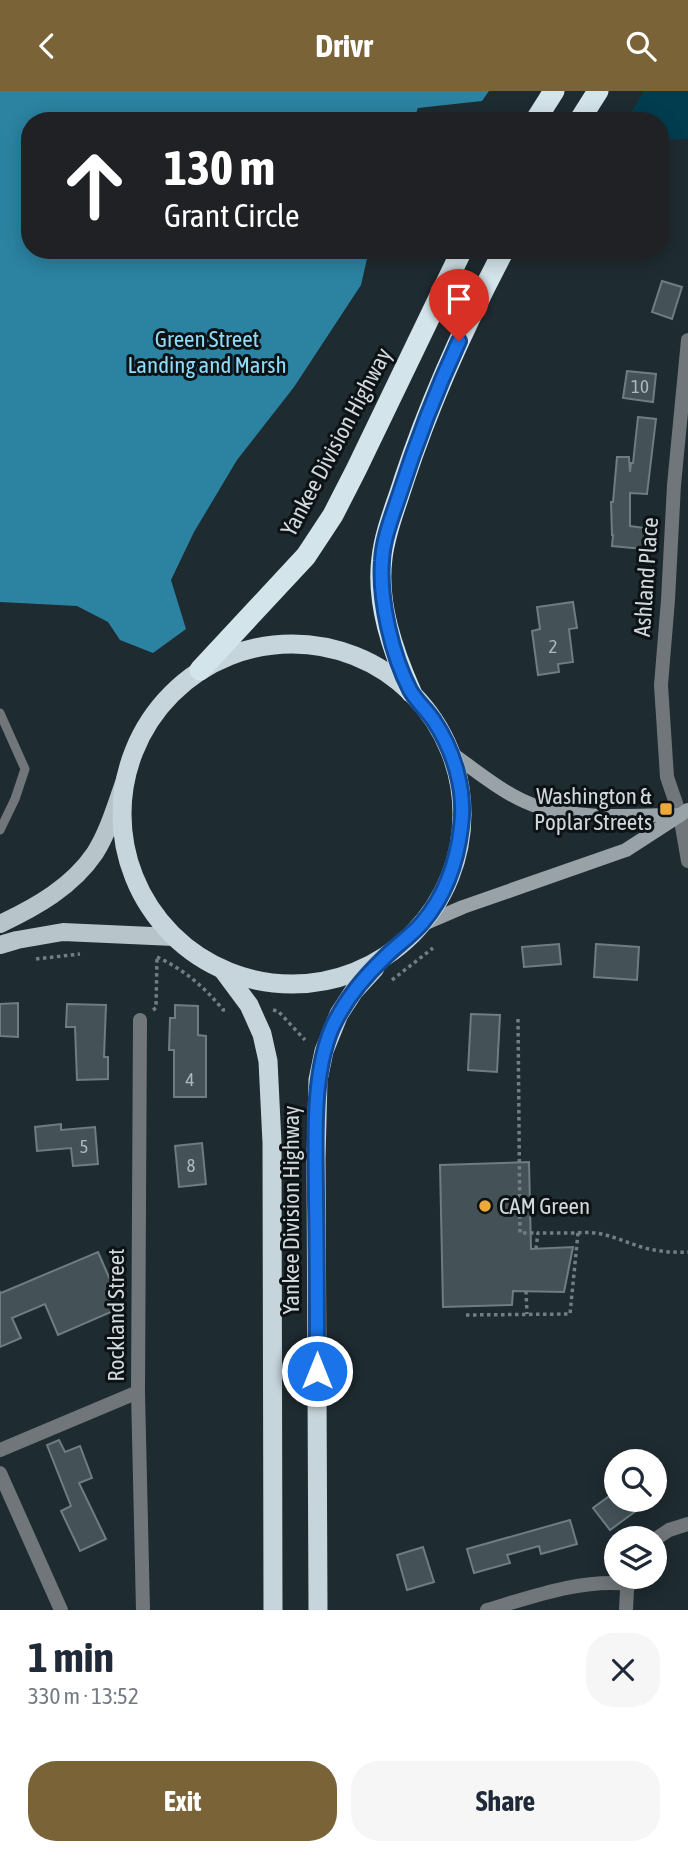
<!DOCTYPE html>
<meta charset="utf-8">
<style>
body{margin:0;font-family:"Asap Condensed",sans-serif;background:#f6f6f7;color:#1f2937;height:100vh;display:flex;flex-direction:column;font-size:26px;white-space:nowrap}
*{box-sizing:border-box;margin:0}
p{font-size:23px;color:#747a83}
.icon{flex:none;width:38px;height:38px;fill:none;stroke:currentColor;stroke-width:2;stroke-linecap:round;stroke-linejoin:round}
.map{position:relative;height:1519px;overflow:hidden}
.details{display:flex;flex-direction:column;background:#fff;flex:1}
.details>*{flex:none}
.top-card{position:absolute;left:21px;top:21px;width:648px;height:147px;border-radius:28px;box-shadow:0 4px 18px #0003;background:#202124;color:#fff;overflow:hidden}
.buttons{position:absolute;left:604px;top:1358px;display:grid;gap:14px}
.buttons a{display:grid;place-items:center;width:63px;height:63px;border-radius:50%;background:#fff;box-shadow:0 4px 18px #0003;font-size:35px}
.pin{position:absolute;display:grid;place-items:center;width:60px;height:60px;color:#fff;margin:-72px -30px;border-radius:50% 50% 50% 0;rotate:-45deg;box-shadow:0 0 7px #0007}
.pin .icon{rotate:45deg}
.me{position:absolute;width:77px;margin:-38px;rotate:0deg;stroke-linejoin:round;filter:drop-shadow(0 0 5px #0008)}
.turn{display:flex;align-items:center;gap:24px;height:147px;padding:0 28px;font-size:32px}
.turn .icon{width:91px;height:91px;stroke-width:2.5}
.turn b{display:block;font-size:49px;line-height:60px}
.round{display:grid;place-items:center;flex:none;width:74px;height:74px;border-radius:28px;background:#f6f6f7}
.headline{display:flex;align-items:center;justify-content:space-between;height:119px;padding:0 28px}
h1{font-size:42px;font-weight:700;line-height:52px}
.action{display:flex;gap:14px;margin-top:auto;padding:14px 28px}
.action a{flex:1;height:80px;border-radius:28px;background:#7b6338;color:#fff;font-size:28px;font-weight:700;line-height:80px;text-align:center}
.action a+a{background:#f6f6f7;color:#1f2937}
header{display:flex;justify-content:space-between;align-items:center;height:91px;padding:0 28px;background:#7b6338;color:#fff;font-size:32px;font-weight:700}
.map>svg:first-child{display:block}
.green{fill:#023d4f}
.water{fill:#2b83a1}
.building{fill:#445258;stroke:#6e7c83;stroke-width:2}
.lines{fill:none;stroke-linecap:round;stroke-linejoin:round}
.path{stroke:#737d82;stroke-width:3.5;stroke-dasharray:3.5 3.5;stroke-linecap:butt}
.service{stroke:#707679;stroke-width:9}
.minor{stroke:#707679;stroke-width:14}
.secondary{stroke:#98a2a7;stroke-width:14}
.primary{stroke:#b7c5cb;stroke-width:18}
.trunk{stroke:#c6d4db;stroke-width:19}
.motorway{stroke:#d4e4eb;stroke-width:21}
.route-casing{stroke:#114b97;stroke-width:18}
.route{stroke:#1a73e8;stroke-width:12}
.poi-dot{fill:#eca93a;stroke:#0d1215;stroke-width:2.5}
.labels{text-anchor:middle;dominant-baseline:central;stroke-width:6;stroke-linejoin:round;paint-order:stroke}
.number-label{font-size:19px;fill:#aeb7bc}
.park-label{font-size:23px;fill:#8edcfb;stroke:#0d1215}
.street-label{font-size:23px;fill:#d1d9dd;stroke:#0d1215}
.poi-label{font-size:23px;fill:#d1d9dd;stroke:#0d1215;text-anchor:end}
</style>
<header><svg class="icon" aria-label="back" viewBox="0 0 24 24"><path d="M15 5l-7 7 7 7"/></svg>Drivr<svg class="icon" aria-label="search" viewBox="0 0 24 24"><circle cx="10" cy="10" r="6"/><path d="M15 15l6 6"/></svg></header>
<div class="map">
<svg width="688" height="1519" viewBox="0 0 688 1519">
<rect width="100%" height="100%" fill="#1e2b30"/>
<polygon class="green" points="644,0 688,0 688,48 660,49 660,30 626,30"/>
<polygon class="water" points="0,0 489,0 482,10 418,17 413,30 30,30 30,159 369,159 361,194 294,296 237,369 194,441 171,489 186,538 153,562 120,549 108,531 77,515 0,511"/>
<g class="building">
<polygon points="662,190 682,196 672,228 652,221"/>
<polygon points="627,280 656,283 653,311 623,307"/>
<polygon points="638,326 656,328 647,403 630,402 630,435 645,437 643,458 612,455 613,444 612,444 611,411 613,411 617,366 629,366 630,381 631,372 633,372"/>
<polygon points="573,511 577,537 569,538 573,571 558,573 559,581 538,584 532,540 540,538 537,516"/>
<polygon points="559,853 561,873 524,876 522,856"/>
<polygon points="596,853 639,856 637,889 594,886"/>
<polygon points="18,912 18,946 0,945 0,913"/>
<polygon points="67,913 106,914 104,966 108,966 108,988 77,989 75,936 66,936"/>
<polygon points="175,914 198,915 198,944 206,945 206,1006 174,1006 174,959 169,959 170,927 175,927"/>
<polygon points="471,923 500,924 497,981 468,979"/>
<polygon points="61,1033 61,1039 95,1036 98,1073 73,1075 71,1057 37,1060 35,1036"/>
<polygon points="202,1052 206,1093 179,1096 175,1055"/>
<polygon points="529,1071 531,1158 573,1156 564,1201 513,1200 512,1214 443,1216 440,1074"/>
<polygon points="98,1161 115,1200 108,1213 111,1221 58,1244 45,1213 12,1227 21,1247 0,1256 0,1201 1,1202"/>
<polygon points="59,1349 65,1361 80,1355 92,1387 79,1392 106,1448 80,1460 61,1420 71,1415 47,1354"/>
<polygon points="616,1400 616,1409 651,1409 610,1439 593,1417"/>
<polygon points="570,1429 577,1453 541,1463 539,1455 507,1464 510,1472 474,1482 467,1458"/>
<polygon points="423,1456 434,1491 407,1499 397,1464"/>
</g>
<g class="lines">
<g class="path">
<path d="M157,866C183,878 205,896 223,919L228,918"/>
<polyline points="36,868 80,863"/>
<polyline points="392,889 433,857"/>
<polyline points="153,919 156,917 157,866"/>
<polyline points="273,919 278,920 305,949"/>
<polyline points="518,928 520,1142 538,1142"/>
<path d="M578,1142C599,1139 618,1148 638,1155C654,1160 671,1162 688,1161"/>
<polyline points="526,1200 527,1223"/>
<polyline points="466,1224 570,1223 578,1142 538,1142 536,1157"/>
</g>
<polyline class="service" points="0,622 25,678 15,708 0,739"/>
<g class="minor">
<polyline points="688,249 674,394 668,509 661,594 667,686 680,724 688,770"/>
<polyline points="140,929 138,1301 143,1519"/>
<polyline points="0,1359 138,1301"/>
<polyline points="0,1382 61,1519"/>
<polyline points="654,1449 669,1439 688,1433"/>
<path d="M487,1519C531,1506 583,1487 629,1493"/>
<polyline points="626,1519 627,1499 631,1487"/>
</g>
<g class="secondary">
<path d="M451,662C478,681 507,706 539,716C582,729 634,724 679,724"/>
<polyline points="421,834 463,816 626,759 688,719"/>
</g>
<g class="primary">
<path d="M0,833C36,816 72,796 95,762C109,740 117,711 126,686"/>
<polyline points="0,854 17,849 63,841 174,846"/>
</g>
<g class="trunk">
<circle cx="292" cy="723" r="170"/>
<polyline points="223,879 249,914 262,943 268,970 272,1052 273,1519"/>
<polyline points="318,1519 316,1068 318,989 324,960 339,923 354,900 375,877"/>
</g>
<g class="motorway">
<polyline points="535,30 554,0"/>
<polyline points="579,30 598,0"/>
<polyline points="200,579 306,465 333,424 356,379 462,159"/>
<path d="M411,601C393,560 376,512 382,467C385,440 396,415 404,389C430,310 465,233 504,159"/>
</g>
</g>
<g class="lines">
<defs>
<path id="route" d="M317,1280C317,1223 317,1165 316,1108C316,1055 311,986 332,937C344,910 364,886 385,866C397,854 411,845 422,832C445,805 457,771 461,736C466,700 454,660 434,630C427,619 416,610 410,599C392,564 379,509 382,470C383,448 392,426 399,405C416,352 436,300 459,250"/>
</defs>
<use href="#route" class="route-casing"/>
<use href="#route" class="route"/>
</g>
<g class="poi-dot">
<rect x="659" y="711" width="14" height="14" rx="3.5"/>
<circle cx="485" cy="1115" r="7"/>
</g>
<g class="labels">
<g class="number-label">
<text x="640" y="295">10</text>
<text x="553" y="555">2</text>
<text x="190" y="988">4</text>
<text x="84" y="1055">5</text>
<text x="191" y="1074">8</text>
</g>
<g class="park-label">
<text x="207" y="248">Green Street<tspan x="207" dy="26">Landing and Marsh</tspan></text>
</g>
<g class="street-label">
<text transform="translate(336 351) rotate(-62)">Yankee Division Highway</text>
<text transform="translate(646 486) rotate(-86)">Ashland Place</text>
<text transform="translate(291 1119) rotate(-90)">Yankee Division Highway</text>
<text transform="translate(116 1224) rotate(-90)">Rockland Street</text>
</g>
<g class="poi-label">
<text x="652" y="705">Washington &amp;<tspan x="652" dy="26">Poplar Streets</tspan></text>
<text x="499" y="1115" text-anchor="start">CAM Green</text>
</g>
</g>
</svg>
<div class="buttons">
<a><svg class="icon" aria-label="search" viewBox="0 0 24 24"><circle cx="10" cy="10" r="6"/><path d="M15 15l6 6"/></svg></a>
<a><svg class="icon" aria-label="layers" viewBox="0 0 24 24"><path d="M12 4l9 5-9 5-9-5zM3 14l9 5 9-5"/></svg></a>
</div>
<div class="pin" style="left:459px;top:250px;background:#d93025"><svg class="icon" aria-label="arrive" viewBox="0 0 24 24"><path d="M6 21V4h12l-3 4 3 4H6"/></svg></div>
<svg class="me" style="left:317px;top:1280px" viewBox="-20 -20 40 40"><circle r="17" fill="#1a73e8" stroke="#fff" stroke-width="3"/><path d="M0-11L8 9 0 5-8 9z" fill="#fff"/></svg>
<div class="top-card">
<div class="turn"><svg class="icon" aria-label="ahead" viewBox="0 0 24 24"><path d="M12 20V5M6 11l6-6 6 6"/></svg><div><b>130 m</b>Grant Circle</div></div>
</div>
</div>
<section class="details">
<div class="headline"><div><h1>1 min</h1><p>330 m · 13:52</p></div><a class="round"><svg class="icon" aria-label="close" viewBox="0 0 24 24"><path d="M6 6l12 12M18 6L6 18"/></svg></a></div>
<div class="action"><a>Exit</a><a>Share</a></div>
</section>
